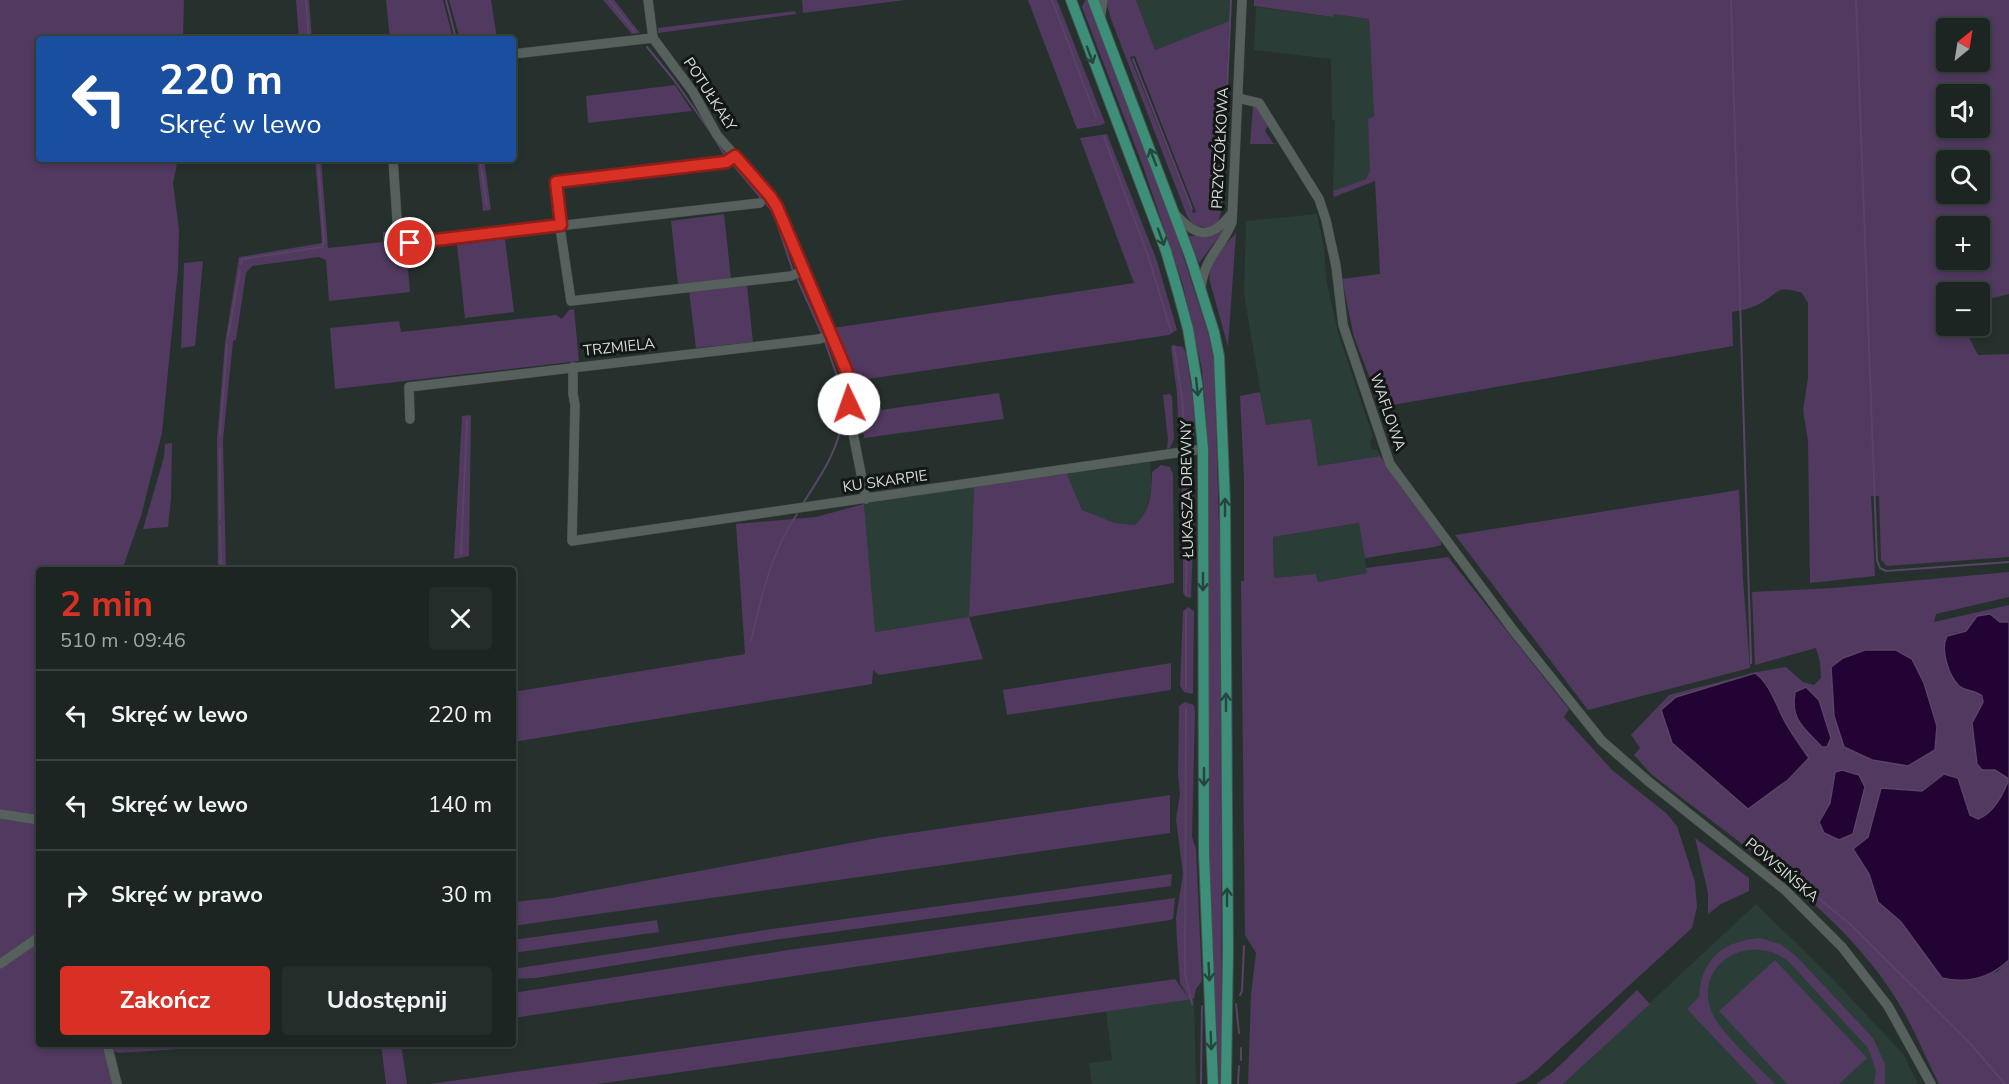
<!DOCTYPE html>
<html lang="pl">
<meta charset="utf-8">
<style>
body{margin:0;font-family:"Nunito Sans",sans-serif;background:#252d2a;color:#f1f3f6;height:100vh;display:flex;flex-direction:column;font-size:22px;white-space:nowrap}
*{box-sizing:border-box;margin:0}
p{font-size:20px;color:#a0a5a5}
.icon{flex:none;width:33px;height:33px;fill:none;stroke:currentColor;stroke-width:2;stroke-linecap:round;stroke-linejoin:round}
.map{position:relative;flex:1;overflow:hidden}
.details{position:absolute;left:36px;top:567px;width:480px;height:480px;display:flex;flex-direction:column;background:#1c2522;border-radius:6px;box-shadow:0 3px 9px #0003,0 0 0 2px #3a4240}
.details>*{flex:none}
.banner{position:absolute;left:36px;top:36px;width:480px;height:126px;border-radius:6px;box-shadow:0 3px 9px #0003,0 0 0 2px #3a4240;background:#1a4fa0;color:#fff;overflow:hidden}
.needle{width:39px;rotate:30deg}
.buttons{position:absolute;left:1936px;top:18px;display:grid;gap:12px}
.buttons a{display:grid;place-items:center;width:54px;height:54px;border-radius:6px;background:#1c2522;box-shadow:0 3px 9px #0003,0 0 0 2px #3a4240;font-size:30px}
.pin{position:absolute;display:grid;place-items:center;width:51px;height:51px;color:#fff;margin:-26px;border:3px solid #fff;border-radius:50%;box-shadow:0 2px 6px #0007}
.me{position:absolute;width:66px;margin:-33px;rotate:357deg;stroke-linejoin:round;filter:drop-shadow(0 0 4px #0008)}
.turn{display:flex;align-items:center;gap:21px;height:126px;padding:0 24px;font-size:27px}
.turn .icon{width:78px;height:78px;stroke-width:2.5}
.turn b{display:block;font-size:42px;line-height:51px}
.round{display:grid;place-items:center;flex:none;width:63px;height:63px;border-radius:6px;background:#252d2a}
.summary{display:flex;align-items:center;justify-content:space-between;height:102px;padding:0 24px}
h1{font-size:36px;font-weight:700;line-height:45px;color:#d93025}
.button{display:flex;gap:12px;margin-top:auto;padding:12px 24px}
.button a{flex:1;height:69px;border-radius:6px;background:#d93025;color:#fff;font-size:24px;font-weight:700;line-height:69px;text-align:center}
.button a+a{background:#252d2a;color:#f1f3f6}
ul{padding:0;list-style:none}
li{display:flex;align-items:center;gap:18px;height:90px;padding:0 24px;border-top:2px solid #3a4240}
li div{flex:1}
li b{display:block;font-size:22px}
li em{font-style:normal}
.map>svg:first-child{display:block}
.built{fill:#2b3d37}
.green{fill:#513960;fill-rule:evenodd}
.water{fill:#230333;stroke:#584464;stroke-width:1.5}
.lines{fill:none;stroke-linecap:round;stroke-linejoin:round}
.stream{stroke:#584464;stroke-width:2}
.minor-casing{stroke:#464f4b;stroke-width:10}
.major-casing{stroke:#464f4b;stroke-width:12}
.minor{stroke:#56615d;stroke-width:9}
.major{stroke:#3d8f79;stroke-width:10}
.oneway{stroke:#24473d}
.route-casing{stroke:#8d1f18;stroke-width:15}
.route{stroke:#d93025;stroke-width:10}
.labels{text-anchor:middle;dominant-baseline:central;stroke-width:6;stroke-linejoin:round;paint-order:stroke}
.street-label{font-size:15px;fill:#d3dad7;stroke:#131715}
</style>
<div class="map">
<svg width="2009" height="1084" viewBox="0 0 2009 1084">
<rect width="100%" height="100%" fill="#26312d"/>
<g class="built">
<polygon points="1136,0 1230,0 1229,21 1155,50"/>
<polygon points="1256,7 1332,17 1333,14 1369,19 1374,116 1368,119 1371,171 1366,179 1333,191 1335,120 1332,120 1331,59 1254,50"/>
<polygon points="1317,214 1324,249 1327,283 1338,333 1373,437 1370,442 1372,449 1377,450 1380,456 1317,466 1266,425 1244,294 1246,221"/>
<polygon points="1150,462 1152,486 1144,517 1135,525 1115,523 1082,510 1067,474"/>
<polygon points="974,486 969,617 874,632 864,504"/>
<polygon points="1360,523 1367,573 1318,582 1316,574 1274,578 1273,537"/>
<polygon points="1756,904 1833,979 1903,1054 1918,1084 1563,1084"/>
<polygon points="1194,999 1196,1084 1092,1084 1089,1063 1112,1060 1106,1011"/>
</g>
<g class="green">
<polygon points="0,0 184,0 183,39 39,39 39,159 178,159 173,183 179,229 178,269 162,433 141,516 122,570 39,570 39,1044 103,1044 113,1084 0,1084"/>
<polygon points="296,0 309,0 312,39 299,39"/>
<polygon points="386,0 443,0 453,39 390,39"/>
<polygon points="449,0 491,0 497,39 460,39"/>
<polygon points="603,0 614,0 640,33 632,34"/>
<polygon points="802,0 905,0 803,13"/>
<polygon points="1028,0 1057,0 1105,123 1102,125 1077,129"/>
<polygon points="1085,0 1088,0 1175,231 1209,336 1214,362 1220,559 1222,1084 1218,1084 1209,844 1207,427 1202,369 1183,285 1144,169 1082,7"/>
<path d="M1108,0H1136L1155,50L1229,21L1221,212L1218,222L1209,228L1193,225L1187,216L1111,19L1107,5ZM1135,56L1196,212L1193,213L1130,57Z"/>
<path d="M1254,0H2009V294L1980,301V292H1947V326H1963L1978,355L2009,354V557L1887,566L1881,560L1879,496H1871L1875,576L1810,583L1808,441L1803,410L1808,378V303L1802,293C1776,285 1780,292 1759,304C1750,309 1741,310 1732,312L1733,346L1381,407L1354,337L1342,279L1380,274L1375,181L1334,197L1333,191L1366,179L1370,171L1368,119L1374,116L1369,19L1334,14L1333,17L1254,6ZM1980,28V62H1947V28ZM1980,94V128H1947V94ZM1980,160V194H1947V160ZM1980,226V260H1947V226Z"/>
<polygon points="795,11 796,14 658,33 658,28"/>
<polygon points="675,85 692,111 588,123 586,96"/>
<polygon points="1253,106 1257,108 1268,125 1265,131 1273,143 1277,144 1250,144"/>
<polygon points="1107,134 1157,261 1177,330 1169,335 854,381 833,328 1134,283 1080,138"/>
<polygon points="315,159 321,159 328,248 383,242 383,232 393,231 394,252 413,250 407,257 410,292 329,301 326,260 319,257 252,266 246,273 236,340 233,341 223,440 226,570 218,570 217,440 225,343 239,257 322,243"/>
<polygon points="477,159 484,159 491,210 483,211"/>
<polygon points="724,214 731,279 678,285 671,221"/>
<polygon points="1225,225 1223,231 1199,263 1189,236 1211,236"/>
<path d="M1236,233L1228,347L1210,282C1206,263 1223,247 1236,233Z"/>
<polygon points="505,239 514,312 465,318 457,245"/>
<polygon points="203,261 195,346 181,348 184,263"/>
<polygon points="747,285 753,342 696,348 689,291"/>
<polygon points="574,309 579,361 335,389 330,328 399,321 401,332 556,315 562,319 569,310"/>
<path d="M1172,345L1183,347L1186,354C1189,374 1198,422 1193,440C1192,445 1187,446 1183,448L1179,443L1177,394L1171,348Z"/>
<polygon points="1260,392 1266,425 1311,419 1318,466 1380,456 1441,539 1441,545 1434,547 1365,558 1359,523 1273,537 1274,578 1316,574 1318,582 1367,573 1366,568 1448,557 1569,709 1564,717 1612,770 1666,813 1677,826 1695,882 1697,907 1692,928 1537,1070 1526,1079 1515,1084 1248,1084 1251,994 1256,953 1245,935 1241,581 1244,581 1244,478 1240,396"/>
<polygon points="999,393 1004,419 864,438 860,413"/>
<polygon points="1170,394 1172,397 1174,439 1170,448 1167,449 1168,439 1163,395"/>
<polygon points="471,415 469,556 454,559 462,416"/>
<polygon points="172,443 171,499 168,527 143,529 164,457 165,444"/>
<polygon points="1184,463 1192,468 1193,472 1193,505 1183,504 1180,466"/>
<path d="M1161,465L1170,467L1173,474L1174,583L969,617L983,659L879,675L873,670L872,684L513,742V692L745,654L736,524L816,517L864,504L875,632L969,617L974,486L1067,474L1082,510L1115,523L1135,525C1150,513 1152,491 1152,472Z"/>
<polygon points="1739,490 1743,579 1750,668 1588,710 1455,535"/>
<polygon points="1185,511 1190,511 1194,515 1191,598 1186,597 1183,593 1183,517"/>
<path d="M2009,572V597L1936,614L1934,622L2009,605V622L1953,633L1983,702L1972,723L1982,770H1995L2009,779C2003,795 1994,812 1978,819L1970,815L1958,778L1933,781L1922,791L1881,788L1868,837L1853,849L1869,874L1878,902L1901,922L1942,978L1997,972L2009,960V1084H1939C1925,1057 1914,1028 1898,1002C1844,912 1733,839 1651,774L1634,755L1640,748L1631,735L1669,695L1757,672L1786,667L1803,682L1814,685L1821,678L1820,662L1816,648L1755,665L1752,592L1833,588Z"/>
<polygon points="1188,607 1194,611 1193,694 1184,692 1180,686 1183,611"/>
<polygon points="1171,663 1171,690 1007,715 1003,690"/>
<polygon points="1185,702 1194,705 1195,713 1192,837 1196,849 1202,981 1196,989 1194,999 597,1084 430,1084 1175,979 1188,997 1180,983 1177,941 1176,918 1183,874 1176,819 1180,794 1178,775 1179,706"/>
<polygon points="1170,795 1170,833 513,926 513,902 552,898 883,837"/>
<polygon points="1695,838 1749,878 1749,891 1721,904 1708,914 1708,893"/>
<polygon points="1172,874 1171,886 774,940 536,978 513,979 513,969 772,929"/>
<polygon points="1175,898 1173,919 1170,920 513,1018 513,993 795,949"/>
<polygon points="657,920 659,932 513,953 513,940"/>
<path d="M1760,938L1780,944L1796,956L1873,1038L1885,1064V1084H1874L1876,1071L1868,1048L1789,962C1752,931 1694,962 1711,1010C1718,1031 1758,1066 1775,1084H1758L1687,1009L1699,997C1701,959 1723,941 1760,938Z"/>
<polygon points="1775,960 1867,1058 1839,1084 1787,1084 1719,1011"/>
<polygon points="1637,990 1650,1004 1563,1084 1536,1084 1553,1072"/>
<polygon points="110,1044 261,1044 119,1053 113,1051"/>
<polygon points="381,1044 401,1044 407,1084 386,1084"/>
</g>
<g class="water">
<path d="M1990,614L2000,622H2009V779L1995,770H1982L1977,764L1972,723L1983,702L1982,696C1975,690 1965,691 1959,686C1948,675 1940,649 1947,636L1966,631L1977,616Z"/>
<polygon points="1865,650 1896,650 1912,659 1924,683 1937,726 1935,750 1908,766 1872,760 1844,747 1834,716 1831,667 1843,658"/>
<path d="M1755,673C1770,684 1775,702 1783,718C1790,732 1800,745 1809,758L1788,780L1748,809L1672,743L1661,710L1676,697Z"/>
<path d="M1806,687L1819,700L1831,738L1827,747H1822C1804,728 1790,720 1795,692Z"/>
<polygon points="1842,770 1859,775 1865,787 1853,834 1839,840 1824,833 1819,822 1830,803 1835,772"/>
<path d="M1944,774L1958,778L1970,815L1978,819C1994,813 2003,795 2009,779V960C1990,978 1968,984 1942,978L1901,922L1878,902L1869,874L1853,849L1868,837L1881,788L1922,791Z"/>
</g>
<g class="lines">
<g class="stream">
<polyline points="306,0 309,39"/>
<polyline points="446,0 456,39"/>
<polyline points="609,0 635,32"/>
<polyline points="1052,0 1096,117"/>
<polyline points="1731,0 1751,663"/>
<polyline points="1856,0 1877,560 1880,568 1886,571 2009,562"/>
<polyline points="647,47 674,80 712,134"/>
<polyline points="1133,59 1192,209"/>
<polyline points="1226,110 1231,0"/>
<polyline points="1104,137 1149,259 1171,331"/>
<polyline points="715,139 726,157"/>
<polyline points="480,159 487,206"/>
<polyline points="730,161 773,212"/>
<polyline points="1221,209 1226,119"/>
<polyline points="776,220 793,271"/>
<polyline points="241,264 242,259 322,247 324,240 318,159"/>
<polyline points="796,276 822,334"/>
<polyline points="228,336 240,271"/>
<polyline points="824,339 842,390"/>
<polyline points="1174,347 1182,397 1185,442"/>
<polyline points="220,435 227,345"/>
<polyline points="220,448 220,519"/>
<polyline points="1185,468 1187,501"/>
<path d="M802,505C823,472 839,450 844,411"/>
<polyline points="220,526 221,570"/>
<polyline points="461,554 467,421"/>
<polyline points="1186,595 1187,517"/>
<polyline points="1186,612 1186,688"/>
<path d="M751,641C762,595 770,555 797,514"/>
<polyline points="1186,708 1185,974 1192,1004"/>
<polyline points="1748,840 1851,925 1968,1041 2005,1084"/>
<polyline points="1240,995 1242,991 1244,946"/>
<polyline points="1236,1004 1239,1033"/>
<polyline points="1241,1060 1241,1048"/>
<polyline points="1201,1084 1202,1006"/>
<polyline points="1238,1084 1239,1066"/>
</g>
<defs>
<g id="minor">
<polyline points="648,0 653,38 693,92 717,135 770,196 829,326 849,381 850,418 866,499"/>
<polyline points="1100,19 1103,0"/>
<polyline points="513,54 653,38"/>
<polyline points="1238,98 1259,103 1319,199 1326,220 1336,266 1343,325 1390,464 1513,630 1602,741 1648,781 1785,890 1842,947 1888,1006 1931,1084"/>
<polyline points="393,159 398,234 408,243 760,203"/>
<path d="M1174,213C1196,237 1210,241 1232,213"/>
<polyline points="561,225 556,182 726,162 735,156"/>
<polyline points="561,234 571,301 791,276 804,270"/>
<path d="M1201,287C1205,256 1222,248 1232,222L1242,0"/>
<polyline points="573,367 573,394 575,405 572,541 1203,449"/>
<polyline points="410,419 409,387 819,339 832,335"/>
<polyline points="0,814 39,820"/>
<polyline points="0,964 39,937"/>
<polyline points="108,1048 117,1084"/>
</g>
<g id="major">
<polyline points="1071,0 1166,251 1178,292 1188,329 1197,383 1203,449 1204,854 1213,1084"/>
<polyline points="1093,0 1190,256 1214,332 1219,356 1225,502 1228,949 1226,1084"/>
</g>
</defs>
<use href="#minor" class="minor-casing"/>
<use href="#major" class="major-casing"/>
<use href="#minor" class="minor"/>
<use href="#major" class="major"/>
</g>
<defs><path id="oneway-shaft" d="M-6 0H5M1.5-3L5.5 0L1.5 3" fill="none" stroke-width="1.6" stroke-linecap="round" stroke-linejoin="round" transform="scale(1.5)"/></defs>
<g class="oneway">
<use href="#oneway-shaft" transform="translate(1090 55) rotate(70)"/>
<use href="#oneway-shaft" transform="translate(1153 157) rotate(-111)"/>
<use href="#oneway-shaft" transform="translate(1161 237) rotate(70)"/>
<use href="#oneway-shaft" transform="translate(1197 387) rotate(84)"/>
<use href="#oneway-shaft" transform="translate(1225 507) rotate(-90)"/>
<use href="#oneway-shaft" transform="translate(1203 582) rotate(90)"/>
<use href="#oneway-shaft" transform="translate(1226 702) rotate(-90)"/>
<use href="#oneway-shaft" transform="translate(1204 777) rotate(90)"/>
<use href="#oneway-shaft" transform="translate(1227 897) rotate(-90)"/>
<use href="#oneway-shaft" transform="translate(1209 972) rotate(87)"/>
<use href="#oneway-shaft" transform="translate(1211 1041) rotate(88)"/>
</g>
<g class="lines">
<defs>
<polyline id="route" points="410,243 561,225 556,182 726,162 735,156 770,196 777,207 847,372 849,404"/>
</defs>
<use href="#route" class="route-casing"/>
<use href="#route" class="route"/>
</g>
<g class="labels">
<g class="street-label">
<text transform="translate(710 94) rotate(57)">POTUŁKAŁY</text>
<text transform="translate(1220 148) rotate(-87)">PRZYCZÓŁKOWA</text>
<text transform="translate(619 347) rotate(-6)">TRZMIELA</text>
<text transform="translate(1388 412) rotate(71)">WAFLOWA</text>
<text transform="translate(885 481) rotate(-8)">KU SKARPIE</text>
<text transform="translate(1187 489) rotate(-91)">ŁUKASZA DREWNY</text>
<text transform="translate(1782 870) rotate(40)">POWSIŃSKA</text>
</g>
</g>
</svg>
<div class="buttons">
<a><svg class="needle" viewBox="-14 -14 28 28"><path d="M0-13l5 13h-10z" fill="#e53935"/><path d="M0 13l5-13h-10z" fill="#a0a5a5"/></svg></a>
<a><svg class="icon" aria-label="sound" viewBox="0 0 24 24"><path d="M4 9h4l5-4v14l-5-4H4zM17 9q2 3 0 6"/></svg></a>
<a><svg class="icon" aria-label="search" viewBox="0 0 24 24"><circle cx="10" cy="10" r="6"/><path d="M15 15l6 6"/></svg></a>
<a>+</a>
<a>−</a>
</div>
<div class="pin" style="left:410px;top:243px;background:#d93025"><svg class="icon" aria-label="arrive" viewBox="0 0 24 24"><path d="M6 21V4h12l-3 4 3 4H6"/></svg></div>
<svg class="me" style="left:849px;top:404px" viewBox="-20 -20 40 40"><circle r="19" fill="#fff"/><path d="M0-13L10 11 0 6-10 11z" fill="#d93025"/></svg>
<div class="banner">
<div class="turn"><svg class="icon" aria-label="left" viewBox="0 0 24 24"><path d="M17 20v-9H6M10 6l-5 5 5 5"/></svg><div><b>220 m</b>Skręć w lewo</div></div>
</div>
<section class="details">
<div class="summary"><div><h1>2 min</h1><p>510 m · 09:46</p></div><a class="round"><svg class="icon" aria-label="close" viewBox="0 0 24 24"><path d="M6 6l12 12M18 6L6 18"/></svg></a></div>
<ul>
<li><svg class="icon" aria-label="left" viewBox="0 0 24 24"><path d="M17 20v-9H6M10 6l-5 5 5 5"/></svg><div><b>Skręć w lewo</b></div><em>220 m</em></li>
<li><svg class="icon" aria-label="left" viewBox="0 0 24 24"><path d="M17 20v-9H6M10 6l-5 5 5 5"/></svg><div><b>Skręć w lewo</b></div><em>140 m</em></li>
<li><svg class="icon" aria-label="right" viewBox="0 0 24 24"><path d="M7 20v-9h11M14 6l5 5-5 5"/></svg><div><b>Skręć w prawo</b></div><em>30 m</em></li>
</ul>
<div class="button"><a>Zakończ</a><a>Udostępnij</a></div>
</section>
</div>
